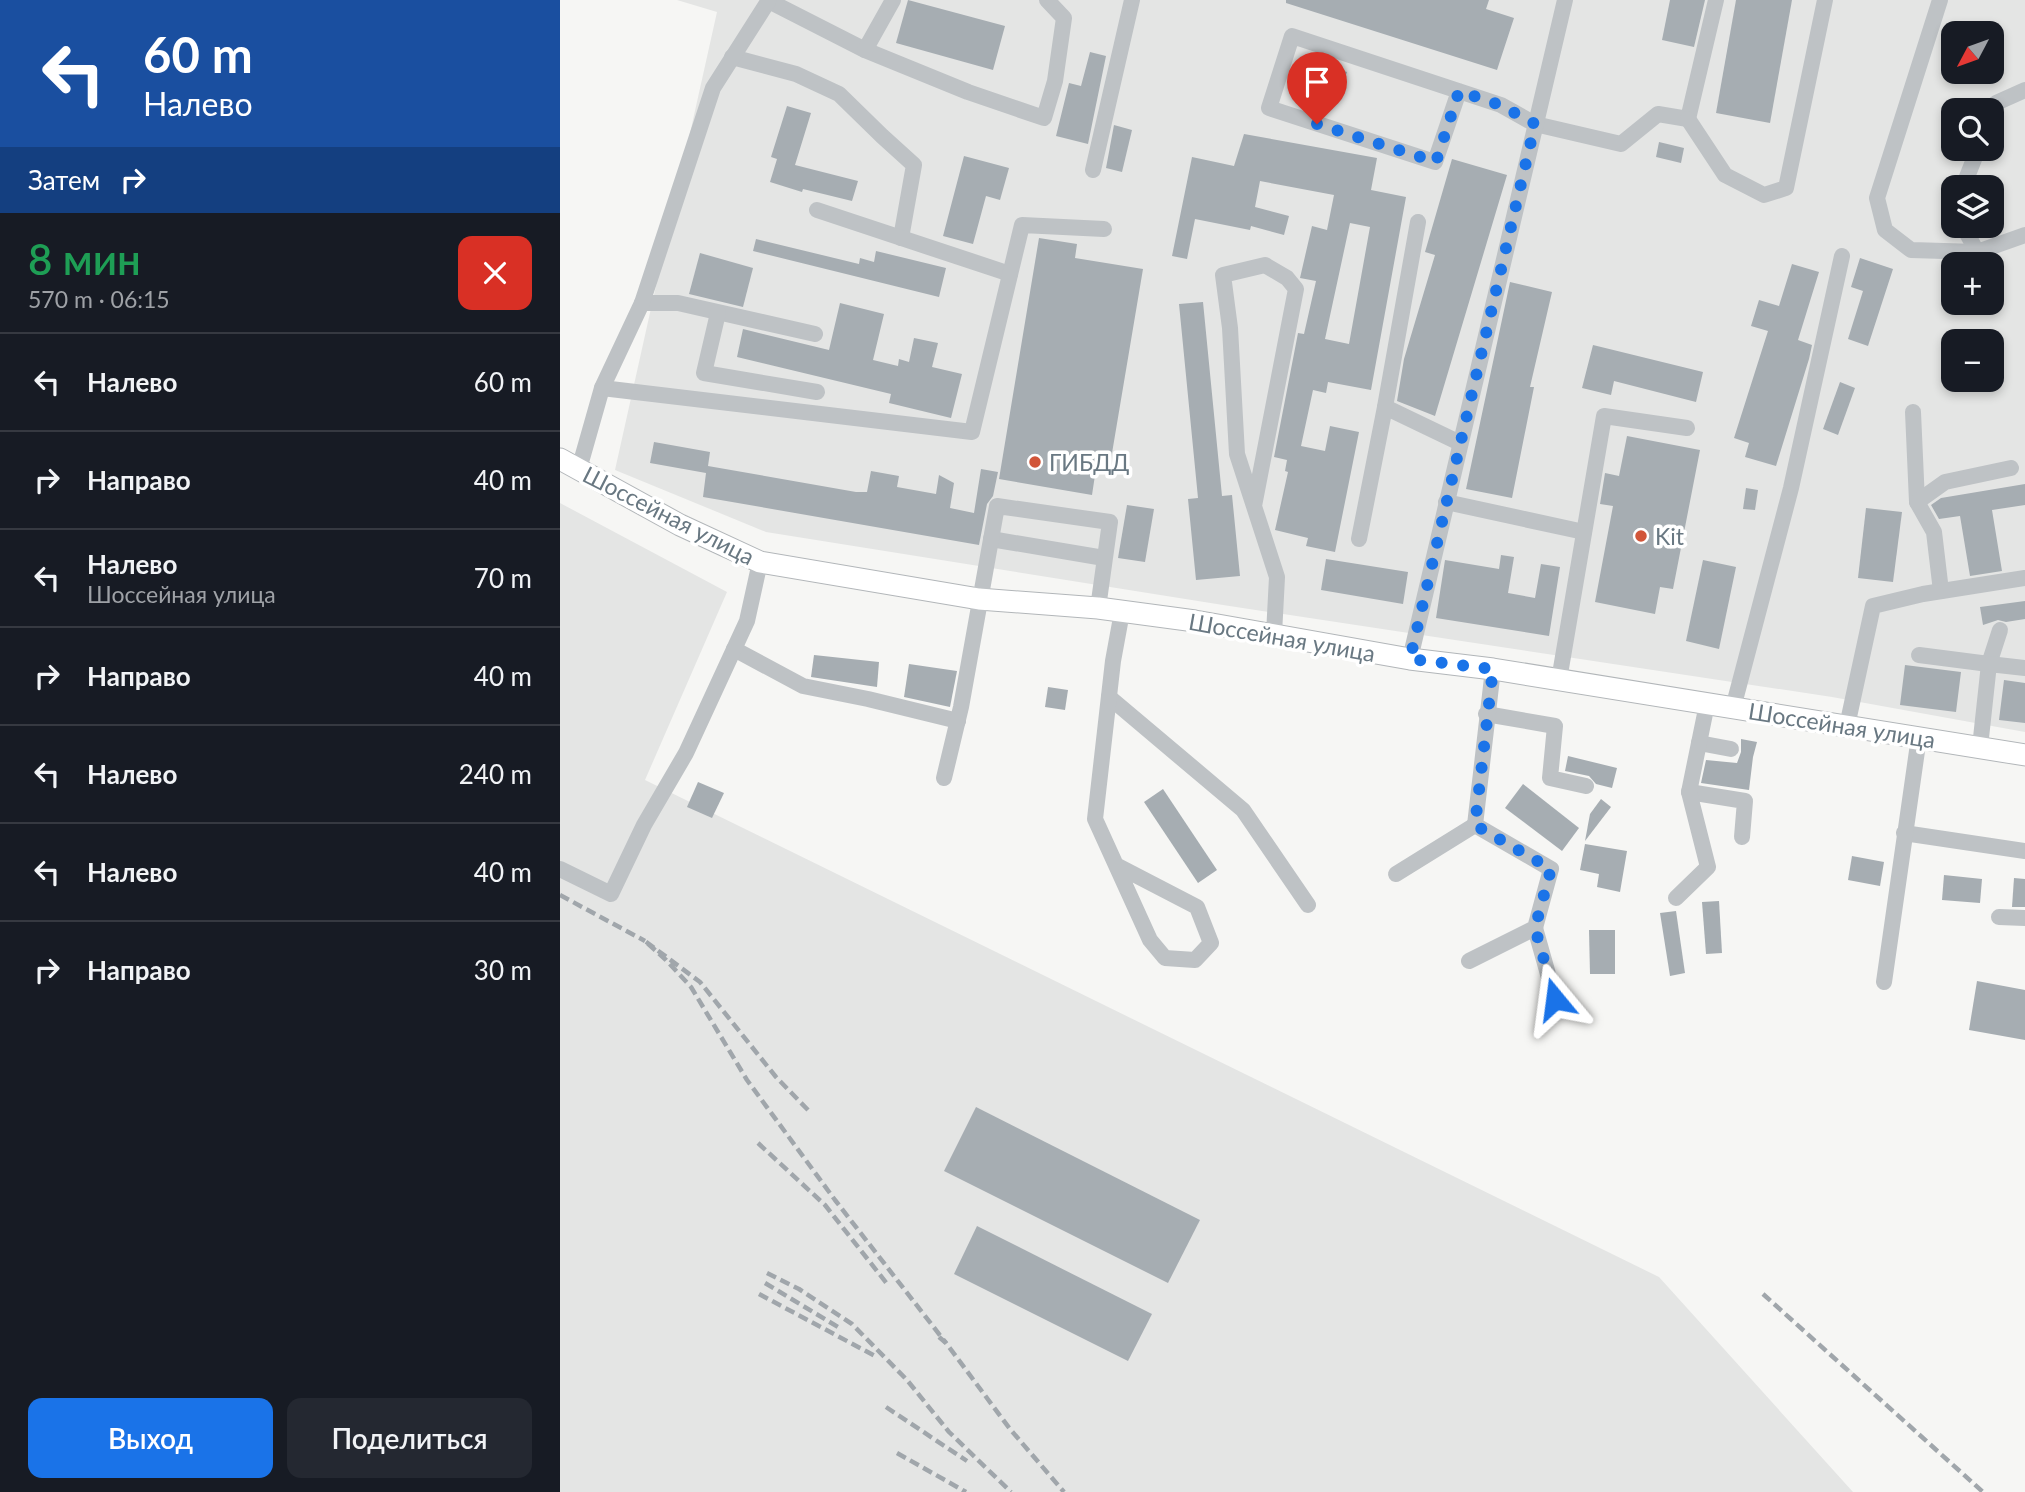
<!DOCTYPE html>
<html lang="ru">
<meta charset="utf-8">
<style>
body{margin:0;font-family:Lato,sans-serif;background:#242831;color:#f1f3f6;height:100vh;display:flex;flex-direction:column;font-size:26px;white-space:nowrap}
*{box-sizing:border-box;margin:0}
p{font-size:23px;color:#9ea1a6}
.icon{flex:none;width:38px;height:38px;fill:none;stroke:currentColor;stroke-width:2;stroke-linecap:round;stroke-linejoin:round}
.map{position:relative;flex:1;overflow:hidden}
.details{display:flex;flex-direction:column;background:#171b24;width:560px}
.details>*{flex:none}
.top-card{background:#1a4fa0;color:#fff;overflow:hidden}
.needle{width:46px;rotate:229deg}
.controls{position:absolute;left:1381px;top:21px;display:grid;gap:14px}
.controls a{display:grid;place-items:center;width:63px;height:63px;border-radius:14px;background:#171b24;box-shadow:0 4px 10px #0003;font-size:35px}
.pin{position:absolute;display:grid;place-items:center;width:60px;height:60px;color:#fff;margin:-72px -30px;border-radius:50% 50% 50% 0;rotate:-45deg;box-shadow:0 0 7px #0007}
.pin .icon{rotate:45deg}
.me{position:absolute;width:77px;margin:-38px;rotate:344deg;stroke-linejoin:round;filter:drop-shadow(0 0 5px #0008)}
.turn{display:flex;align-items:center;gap:24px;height:147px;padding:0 28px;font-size:32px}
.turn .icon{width:91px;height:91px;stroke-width:2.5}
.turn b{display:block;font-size:49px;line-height:60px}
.then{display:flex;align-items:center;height:66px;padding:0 28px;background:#0003;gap:14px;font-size:26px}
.round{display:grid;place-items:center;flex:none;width:74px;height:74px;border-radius:14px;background:#242831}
.head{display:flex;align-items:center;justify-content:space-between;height:119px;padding:0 28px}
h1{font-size:42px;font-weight:600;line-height:52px;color:#1e9e55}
.button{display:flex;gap:14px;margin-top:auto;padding:14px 28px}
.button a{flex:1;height:80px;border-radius:14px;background:#1a73e8;color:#fff;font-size:28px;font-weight:600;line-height:80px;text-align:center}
.button a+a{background:#242831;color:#f1f3f6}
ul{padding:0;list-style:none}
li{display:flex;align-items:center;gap:21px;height:98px;padding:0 28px;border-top:2px solid #363941}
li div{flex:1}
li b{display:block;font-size:26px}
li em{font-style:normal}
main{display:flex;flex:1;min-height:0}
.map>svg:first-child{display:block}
.built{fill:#e4e5e4;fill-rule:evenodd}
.building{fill:#a6adb2;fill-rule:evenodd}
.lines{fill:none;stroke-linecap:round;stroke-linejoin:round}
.major-casing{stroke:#b2b6b9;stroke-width:23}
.minor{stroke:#bec2c5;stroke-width:16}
.major{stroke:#fff;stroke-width:21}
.rail{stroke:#a0a6ab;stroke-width:4.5;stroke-dasharray:10 5;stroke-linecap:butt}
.route{stroke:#1a73e8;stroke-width:12;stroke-dasharray:0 21.6}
.poi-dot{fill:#d15539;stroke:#fff;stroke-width:2.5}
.labels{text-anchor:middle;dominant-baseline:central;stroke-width:7;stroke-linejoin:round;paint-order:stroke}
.poi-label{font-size:23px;fill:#697882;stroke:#fff;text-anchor:start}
.street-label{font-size:23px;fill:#697882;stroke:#fff}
</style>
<main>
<section class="details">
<div class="top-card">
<div class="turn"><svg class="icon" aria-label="left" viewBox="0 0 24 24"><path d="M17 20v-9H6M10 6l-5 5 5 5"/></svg><div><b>60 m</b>Налево</div></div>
<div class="then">Затем<svg class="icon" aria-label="right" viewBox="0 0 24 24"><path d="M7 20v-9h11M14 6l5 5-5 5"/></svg></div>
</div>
<div class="head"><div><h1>8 мин</h1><p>570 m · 06:15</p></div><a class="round" style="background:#d93025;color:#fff"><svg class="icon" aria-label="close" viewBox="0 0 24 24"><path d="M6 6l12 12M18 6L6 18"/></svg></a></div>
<ul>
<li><svg class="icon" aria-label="left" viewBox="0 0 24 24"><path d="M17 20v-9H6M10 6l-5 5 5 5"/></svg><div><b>Налево</b></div><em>60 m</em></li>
<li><svg class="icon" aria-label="right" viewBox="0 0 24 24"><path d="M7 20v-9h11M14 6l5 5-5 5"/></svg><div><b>Направо</b></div><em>40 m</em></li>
<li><svg class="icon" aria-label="left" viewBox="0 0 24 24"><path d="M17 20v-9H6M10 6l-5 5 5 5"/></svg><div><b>Налево</b><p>Шоссейная улица</p></div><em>70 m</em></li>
<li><svg class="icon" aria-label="right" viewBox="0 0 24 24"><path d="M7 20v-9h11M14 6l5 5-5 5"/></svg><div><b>Направо</b></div><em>40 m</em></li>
<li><svg class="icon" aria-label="left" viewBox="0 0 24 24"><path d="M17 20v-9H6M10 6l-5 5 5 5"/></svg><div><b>Налево</b></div><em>240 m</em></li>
<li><svg class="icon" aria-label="left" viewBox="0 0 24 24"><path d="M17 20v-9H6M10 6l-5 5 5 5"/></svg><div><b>Налево</b></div><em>40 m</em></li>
<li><svg class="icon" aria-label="right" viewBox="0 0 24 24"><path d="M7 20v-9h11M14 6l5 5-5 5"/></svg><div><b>Направо</b></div><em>30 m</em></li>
</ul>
<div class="button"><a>Выход</a><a>Поделиться</a></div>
</section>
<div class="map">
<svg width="1465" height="1492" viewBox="0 0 1465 1492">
<rect width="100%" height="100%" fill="#f6f6f4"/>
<g class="built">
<path d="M117,0H1465V732L1272,697L663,605L206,532L55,470L157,12ZM1393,33H1432V72H1393ZM1393,110H1432V149H1393ZM1393,187H1432V226H1393ZM1393,264H1432V303H1393ZM1393,341H1432V380H1393Z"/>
<polygon points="0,503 167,592 85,780 1099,1277 1293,1492 0,1492"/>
</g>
<g class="building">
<polygon points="348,0 445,26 433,70 336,43"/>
<polygon points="726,0 929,0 926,9 954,18 937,70 726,3"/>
<polygon points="1110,0 1145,0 1134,47 1102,40"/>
<polygon points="1176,0 1232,0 1210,123 1156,113"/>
<polygon points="530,52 546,56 528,144 496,136 509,83 521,86"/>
<polygon points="748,58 787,72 781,90 742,77"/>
<polygon points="227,106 251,113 235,165 298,181 292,201 243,189 242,192 210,182 217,159 211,157"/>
<polygon points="554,125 572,130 562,172 546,168"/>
<path d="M684,134L817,158L811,190L846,197L811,390L768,382L766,393L753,390L741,446L765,451L770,426L799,432L775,552L746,546L748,538L715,530L728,472L725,471L727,460L714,457L738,333L744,334L756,281L740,278L752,226L767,230L774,195L700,181L695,207L729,216L724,235L691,226L690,230L635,219L627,259L612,256L632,157L674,166ZM790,223L810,227L789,344L765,339Z"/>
<polygon points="1099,142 1124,148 1121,163 1096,157"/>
<polygon points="404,156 449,168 440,200 426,196 413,244 383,236"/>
<polygon points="892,159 947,175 875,416 837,401 844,359 875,255 865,252"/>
<polygon points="479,238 517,244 515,258 583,269 550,465 537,462 532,495 439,479"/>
<polygon points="196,239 299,264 300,258 314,262 316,251 386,268 379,297 193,251"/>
<polygon points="140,253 193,268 183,307 129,294"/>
<polygon points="1300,258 1333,269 1308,346 1288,339 1303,291 1291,287"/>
<polygon points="1232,264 1259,272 1238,340 1252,345 1249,359 1216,466 1185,457 1189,443 1174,438 1208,331 1191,326 1199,300 1219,306"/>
<polygon points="950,282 992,292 970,387 974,387 952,498 906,489"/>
<polygon points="643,302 662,496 672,495 680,576 636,580 628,499 638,498 619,304"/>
<polygon points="280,303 324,314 313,360 338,366 339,359 349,362 354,338 378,343 372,367 402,374 391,418 329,403 331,394 177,357 183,329 269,350"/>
<polygon points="1033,345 1143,372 1136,402 1054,381 1051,395 1022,388"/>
<polygon points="1280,382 1295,388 1278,435 1263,429"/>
<polygon points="1067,436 1140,450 1113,589 1100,587 1095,614 1035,602 1053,506 1040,504 1045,473 1059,476"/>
<polygon points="94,442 150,452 148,466 296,492 307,492 311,471 339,476 337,487 376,494 379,475 394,483 390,508 414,513 421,469 438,472 433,496 427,504 419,545 143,497 146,473 90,463"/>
<polygon points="1465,484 1465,505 1432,510 1442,571 1410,576 1400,516 1379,519 1371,505 1381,498"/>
<polygon points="1186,488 1198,490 1195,510 1183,509"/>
<polygon points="567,505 594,509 585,562 558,558"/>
<polygon points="1306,508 1342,512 1333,582 1298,578"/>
<polygon points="941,555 954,557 948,593 975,598 981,564 1000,567 989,636 876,618 885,560 939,569"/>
<polygon points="766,559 848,572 843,604 761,590"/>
<polygon points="1143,560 1176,567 1159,649 1126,641"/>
<polygon points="1465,601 1465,619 1446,622 1438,620 1423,625 1420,607"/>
<polygon points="254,655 319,662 317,687 251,677"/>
<polygon points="349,664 397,671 390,707 344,697"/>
<polygon points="1345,665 1401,672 1396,712 1340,705"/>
<polygon points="1444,680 1465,683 1465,723 1439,720"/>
<polygon points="488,687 508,690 505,710 485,707"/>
<polygon points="1181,739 1197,742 1193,757 1189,790 1141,783 1146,760 1177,763 1181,752"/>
<polygon points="1008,756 1057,768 1052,788 1036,784 1029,776 1005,771"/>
<polygon points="138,782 164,793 152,818 127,807"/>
<polygon points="963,784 1019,828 1002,851 945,808"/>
<polygon points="603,789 657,870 638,883 584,802"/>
<polygon points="1041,799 1051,807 1025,841 1030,814"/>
<polygon points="1025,844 1067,851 1060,892 1037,887 1039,874 1020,870"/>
<polygon points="1292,856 1324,862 1320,886 1288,880"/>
<polygon points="1384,875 1422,879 1420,903 1382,900"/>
<polygon points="1454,878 1465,879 1465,907 1452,907"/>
<polygon points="1159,901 1162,953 1146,954 1142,902"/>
<polygon points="1116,911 1125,973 1110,976 1100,913"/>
<polygon points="1029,930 1055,930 1055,974 1030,974"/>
<polygon points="1417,981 1465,990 1465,1040 1409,1030"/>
<polygon points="416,1107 640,1220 608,1283 384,1171"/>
<polygon points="417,1226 592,1314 568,1361 394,1274"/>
</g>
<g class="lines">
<defs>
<polyline id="major" points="0,459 120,525 200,562 419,599 538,608 635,621 850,659 933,669 1465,755"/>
</defs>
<use href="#major" class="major-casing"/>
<g class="minor">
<polyline points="1380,0 1317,198 1325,230 1351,250 1417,252 1465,235"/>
<polyline points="209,1 305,50 408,92 484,118 495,81 504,18 487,0"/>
<polyline points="305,50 333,0"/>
<polyline points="172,57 236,74 279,94 322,136 354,165 341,238"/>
<polyline points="899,91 875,162 709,108 732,36 941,105 975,124 1061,144 1098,114 1128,119 1156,0"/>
<polyline points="1432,115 1436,103 1465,90"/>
<polyline points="1128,119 1165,175 1204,195 1226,188 1265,0"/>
<polyline points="533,170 572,0"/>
<polyline points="1403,187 1418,149"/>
<polyline points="257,210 450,274"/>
<polyline points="858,222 825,407 900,443"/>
<polyline points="1403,226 1417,252"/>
<polyline points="82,303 118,303 255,334"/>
<polyline points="158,313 144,373 257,392"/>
<polyline points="42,388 412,432 462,225 544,229"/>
<polyline points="1353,412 1357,502 1374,532 1381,591"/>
<polyline points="19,469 42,388 82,303 153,88 209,0"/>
<polyline points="886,502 1024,532"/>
<polyline points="1357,502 1385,482 1451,468"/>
<polyline points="694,506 736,289 727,278 705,265 663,275 670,328 677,454 717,577 714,634"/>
<polyline points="431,539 544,558"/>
<polyline points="799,539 825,407"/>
<polyline points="174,649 243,686 308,699 398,721"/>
<polyline points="1359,655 1429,664 1440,630"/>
<polyline points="850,659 1005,0"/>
<polyline points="999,680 1044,416 1127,428"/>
<polyline points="549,697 683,810 748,905"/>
<polyline points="1173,708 1231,488 1282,256"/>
<polyline points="926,714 995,726 990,778 1026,786"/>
<polyline points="1287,726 1313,606 1363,594 1465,578"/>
<polyline points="1139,743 1171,749"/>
<polyline points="1420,747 1429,664 1465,668"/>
<polyline points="384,778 401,707 437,506 550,522 538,608"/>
<polyline points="1129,792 1185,801 1182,837"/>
<polyline points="1344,833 1465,851"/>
<polyline points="556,865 637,907 651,943 635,960 605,958 590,940 535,819 553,661 562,612"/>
<polyline points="0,869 51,894 84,825 126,753 187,621 200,562"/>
<polyline points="836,874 915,825"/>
<polyline points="1116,898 1148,867 1129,792 1147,704"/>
<polyline points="1439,917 1465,918"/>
<polyline points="975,928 995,999"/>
<polyline points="909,961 975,928 991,869 915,825 933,669"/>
<polyline points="1324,982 1359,737"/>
</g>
<use href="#major" class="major"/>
<g class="rail">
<polyline points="0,895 85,941"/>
<polyline points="248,1110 216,1077 140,982 85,941 106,960 131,987 187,1080 275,1200 386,1343"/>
<polyline points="198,1143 265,1205 328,1285"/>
<polyline points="207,1273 239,1289 292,1324 347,1380 389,1432 451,1492"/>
<polyline points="205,1283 278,1327"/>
<polyline points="199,1294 315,1356"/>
<polyline points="1203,1294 1423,1492"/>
<polyline points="379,1337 386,1343 450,1429 504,1492"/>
<polyline points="326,1407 407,1461"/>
<polyline points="337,1453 406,1492"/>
</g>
</g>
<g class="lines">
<polyline class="route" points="757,124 876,162 899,91 940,105 975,124 850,659 933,669 915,825 991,869 975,928 995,999"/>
</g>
<g class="poi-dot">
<circle cx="475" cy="462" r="7"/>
<circle cx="1081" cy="536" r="7"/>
</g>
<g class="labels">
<g class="poi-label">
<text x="489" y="462">ГИБДД</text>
<text x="1095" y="536">Kit</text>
</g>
<g class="street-label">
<text transform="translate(109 515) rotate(27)">Шоссейная улица</text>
<text transform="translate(722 637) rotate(10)">Шоссейная улица</text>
<text transform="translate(1282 725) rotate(9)">Шоссейная улица</text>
</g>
</g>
</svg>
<div class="controls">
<a><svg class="needle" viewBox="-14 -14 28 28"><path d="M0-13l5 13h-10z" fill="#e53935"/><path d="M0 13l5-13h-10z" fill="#9ea1a6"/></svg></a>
<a><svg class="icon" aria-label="search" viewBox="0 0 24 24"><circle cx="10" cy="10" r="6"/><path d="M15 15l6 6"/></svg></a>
<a><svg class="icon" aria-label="layers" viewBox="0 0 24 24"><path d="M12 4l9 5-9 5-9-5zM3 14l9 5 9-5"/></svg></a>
<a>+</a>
<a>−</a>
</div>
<div class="pin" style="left:757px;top:124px;background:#d93025"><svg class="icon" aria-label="arrive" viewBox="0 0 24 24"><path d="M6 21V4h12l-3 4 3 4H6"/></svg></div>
<svg class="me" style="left:995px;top:999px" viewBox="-20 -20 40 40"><path d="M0-17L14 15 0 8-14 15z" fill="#1a73e8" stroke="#fff" stroke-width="4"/></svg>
</div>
</main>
